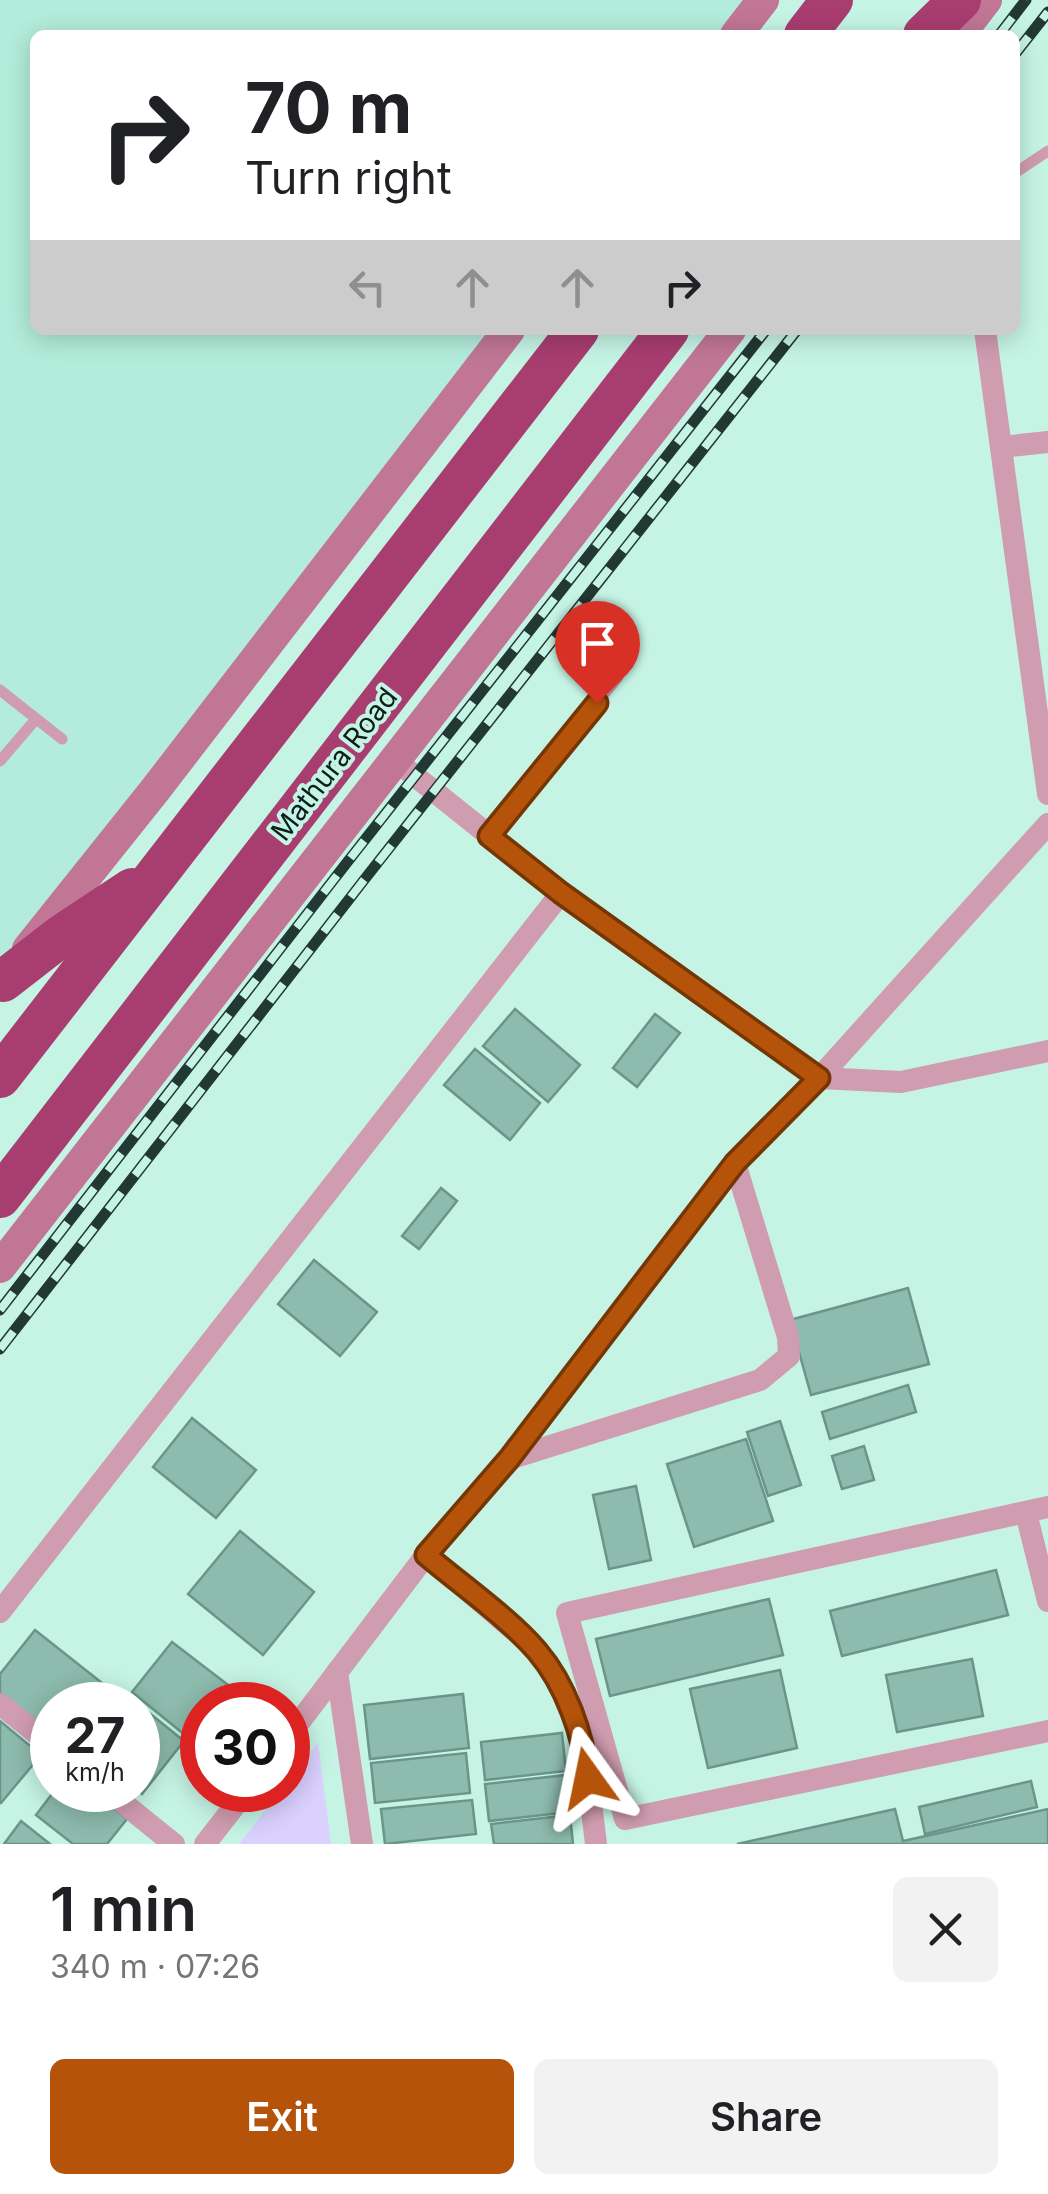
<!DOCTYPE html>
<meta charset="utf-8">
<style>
body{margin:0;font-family:Inter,sans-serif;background:#f2f2f2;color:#202124;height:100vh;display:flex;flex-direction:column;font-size:38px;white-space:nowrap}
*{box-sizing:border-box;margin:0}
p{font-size:32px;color:#757577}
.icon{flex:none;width:55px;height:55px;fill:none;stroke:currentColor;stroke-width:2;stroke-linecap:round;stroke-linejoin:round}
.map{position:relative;height:1844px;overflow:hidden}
.sheet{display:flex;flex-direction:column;background:#fff;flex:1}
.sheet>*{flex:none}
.banner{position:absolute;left:30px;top:30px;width:990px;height:305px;border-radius:15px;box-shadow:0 5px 25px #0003;background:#fff;color:#202124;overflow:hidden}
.speed{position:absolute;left:30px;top:1682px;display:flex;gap:20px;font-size:50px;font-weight:700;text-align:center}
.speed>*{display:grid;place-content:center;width:130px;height:130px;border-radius:50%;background:#fff;box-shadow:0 5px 25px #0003;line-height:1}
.speed small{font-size:25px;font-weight:400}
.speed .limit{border:15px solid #d22;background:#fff;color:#111}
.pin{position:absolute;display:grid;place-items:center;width:85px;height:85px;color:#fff;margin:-102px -42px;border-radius:50% 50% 50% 0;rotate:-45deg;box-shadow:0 0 10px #0007}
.pin .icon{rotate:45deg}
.me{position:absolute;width:110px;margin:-55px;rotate:348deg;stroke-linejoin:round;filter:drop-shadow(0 0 8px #0008)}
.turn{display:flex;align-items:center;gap:35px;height:210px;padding:0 50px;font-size:45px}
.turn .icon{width:130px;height:130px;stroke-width:2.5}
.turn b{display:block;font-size:70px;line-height:85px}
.lanes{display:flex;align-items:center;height:95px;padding:0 50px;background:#0003;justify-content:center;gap:50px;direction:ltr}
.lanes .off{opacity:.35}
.round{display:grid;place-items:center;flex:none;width:105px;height:105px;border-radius:15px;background:#f2f2f2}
.summary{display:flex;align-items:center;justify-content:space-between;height:170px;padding:0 50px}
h1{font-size:60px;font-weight:600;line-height:75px}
.button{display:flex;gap:20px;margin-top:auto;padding:20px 50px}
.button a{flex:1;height:115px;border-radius:15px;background:#b45309;color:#fff;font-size:40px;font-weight:600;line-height:115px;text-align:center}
.button a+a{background:#f2f2f2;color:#202124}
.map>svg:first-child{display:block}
.built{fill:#b3ecda}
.green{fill:#dad1ff}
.building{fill:#8dbbad;stroke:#699688;stroke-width:2.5}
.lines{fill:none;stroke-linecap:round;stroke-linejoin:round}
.lane{stroke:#d09cb0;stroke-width:11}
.street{stroke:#d09cb0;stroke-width:22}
.secondary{stroke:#c17695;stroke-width:32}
.highway{stroke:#a83d70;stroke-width:42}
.rail-casing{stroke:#223832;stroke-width:11}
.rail{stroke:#c5f4e5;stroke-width:8;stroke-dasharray:22;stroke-linecap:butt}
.route-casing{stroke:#753606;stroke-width:25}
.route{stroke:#b45309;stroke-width:18}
.labels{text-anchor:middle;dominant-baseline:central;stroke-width:8;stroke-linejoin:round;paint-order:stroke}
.street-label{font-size:28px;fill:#0c1f1a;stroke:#c5f4e5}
</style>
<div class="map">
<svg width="1048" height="1844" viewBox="0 0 1048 1844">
<rect width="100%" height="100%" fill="#c5f4e5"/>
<polygon class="built" points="0,0 772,0 744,35 35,35 35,330 515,330 0,993"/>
<polygon class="green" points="318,1742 331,1844 239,1844 281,1790 288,1790 288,1781"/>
<g class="building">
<polygon points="515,1009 580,1065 548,1102 483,1046"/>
<polygon points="655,1014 680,1033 637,1087 613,1068"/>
<polygon points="475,1049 540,1103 510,1140 444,1085"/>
<polygon points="441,1188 457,1201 419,1249 402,1236"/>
<polygon points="314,1260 377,1312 340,1356 278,1304"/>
<polygon points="908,1288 929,1364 811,1395 790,1320"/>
<polygon points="908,1385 916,1412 830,1439 822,1412"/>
<polygon points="192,1418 256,1470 216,1518 153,1467"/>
<polygon points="780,1421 801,1485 768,1496 747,1432"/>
<polygon points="746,1439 773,1521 694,1547 667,1464"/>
<polygon points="864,1446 874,1480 842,1489 832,1456"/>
<polygon points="636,1486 651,1560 609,1569 593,1495"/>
<polygon points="240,1531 314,1592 263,1655 188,1594"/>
<polygon points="996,1570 1008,1615 842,1656 830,1611"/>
<polygon points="769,1599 783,1655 610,1696 596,1639"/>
<polygon points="35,1630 102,1683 85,1705 52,1705 52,1734 0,1693 0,1674"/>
<polygon points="172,1642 232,1688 219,1705 202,1705 202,1726 191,1740 132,1692"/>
<polygon points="972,1659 983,1716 897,1732 886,1675"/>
<polygon points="780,1670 797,1748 708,1768 690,1689"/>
<polygon points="122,1691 184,1741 142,1794 137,1790 138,1705 111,1705"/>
<polygon points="463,1694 469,1748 370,1759 364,1705"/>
<polygon points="0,1721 41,1755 1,1803 0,1803"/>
<polygon points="562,1733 566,1771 485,1780 481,1742"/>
<polygon points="466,1753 470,1793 375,1803 371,1763"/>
<polygon points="566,1775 570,1812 489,1821 485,1784"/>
<polygon points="1031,1781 1037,1807 925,1834 919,1807"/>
<polygon points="55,1790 90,1790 127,1819 107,1844 73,1844 36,1815"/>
<polygon points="472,1800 476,1834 385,1844 381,1809"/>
<polygon points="895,1809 903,1841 1048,1809 1048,1844 737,1844"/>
<polygon points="570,1815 573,1844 494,1844 491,1824"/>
<polygon points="21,1821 50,1844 4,1844"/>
</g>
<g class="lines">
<g class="lane">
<polyline points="1015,173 1048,151"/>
<polyline points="0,690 62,739"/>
<polyline points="0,761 36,719"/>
<polyline points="489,835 618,677"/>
</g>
<g class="street">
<polyline points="985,330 1048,794"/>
<polyline points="1001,447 1048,442"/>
<polyline points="395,760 561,893 819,1078 901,1082 1048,1051"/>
<polyline points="509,1459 760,1380 789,1356 788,1337 735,1163"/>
<polyline points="1048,1507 567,1613 625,1819 1048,1731"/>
<polyline points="1026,1513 1048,1601"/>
<polyline points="426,1555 536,1649 557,1680 584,1745 596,1844"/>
<polyline points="0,1612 561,893"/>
<polyline points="337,1672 362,1844"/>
<polyline points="0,1704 52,1746"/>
<polyline points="288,1737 426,1555 509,1459 735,1163 819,1078 1048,824"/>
<polyline points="107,1790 174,1844"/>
<polyline points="205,1844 247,1790"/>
</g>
<g class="secondary">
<polyline points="736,35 763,0"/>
<polyline points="959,35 986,0"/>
<polyline points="28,949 155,790 509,330"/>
<polyline points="0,1267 730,330"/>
</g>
<g class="highway">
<polyline points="805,35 832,0"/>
<polyline points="924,35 960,0"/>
<polyline points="3,981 61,936 132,889"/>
<polyline points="0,1077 578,330"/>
<polyline points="0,1197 668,330"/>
</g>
<defs>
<g id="rail">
<polyline points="999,35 1026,0"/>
<polyline points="1015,54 1048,12"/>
<polyline points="0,1310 345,865 766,330"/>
<polyline points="0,1349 364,880 797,330"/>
</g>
</defs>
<use href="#rail" class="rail-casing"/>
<use href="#rail" class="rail"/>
</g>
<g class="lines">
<defs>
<path id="route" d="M588,1778C583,1734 566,1685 537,1651C510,1619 459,1583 426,1555L509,1459L735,1163L819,1078L561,893L489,836L597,703"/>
</defs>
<use href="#route" class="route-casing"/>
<use href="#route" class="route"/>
</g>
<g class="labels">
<g class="street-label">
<text transform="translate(334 764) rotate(-52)">Mathura Road</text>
</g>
</g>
</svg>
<div class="speed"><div>27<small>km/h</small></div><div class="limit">30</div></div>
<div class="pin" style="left:597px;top:703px;background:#d93025"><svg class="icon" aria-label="arrive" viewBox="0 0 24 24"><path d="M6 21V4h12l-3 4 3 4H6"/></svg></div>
<svg class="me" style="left:588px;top:1778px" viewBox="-20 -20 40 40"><path d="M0-17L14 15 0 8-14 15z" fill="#b45309" stroke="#fff" stroke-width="4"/></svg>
<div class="banner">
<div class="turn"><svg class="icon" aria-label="right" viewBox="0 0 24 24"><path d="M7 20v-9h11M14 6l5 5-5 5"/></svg><div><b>70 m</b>Turn right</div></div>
<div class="lanes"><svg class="icon off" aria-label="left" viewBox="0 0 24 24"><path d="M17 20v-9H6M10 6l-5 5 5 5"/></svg><svg class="icon off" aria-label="ahead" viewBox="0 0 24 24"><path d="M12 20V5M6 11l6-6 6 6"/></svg><svg class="icon off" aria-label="ahead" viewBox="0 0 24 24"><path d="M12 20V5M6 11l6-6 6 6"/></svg><svg class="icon" aria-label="right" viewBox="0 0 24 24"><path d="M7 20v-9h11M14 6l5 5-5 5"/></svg></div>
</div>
</div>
<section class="sheet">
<div class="summary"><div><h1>1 min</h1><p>340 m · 07:26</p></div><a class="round"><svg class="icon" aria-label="close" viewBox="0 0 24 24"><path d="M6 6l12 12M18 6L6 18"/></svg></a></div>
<div class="button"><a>Exit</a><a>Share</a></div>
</section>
